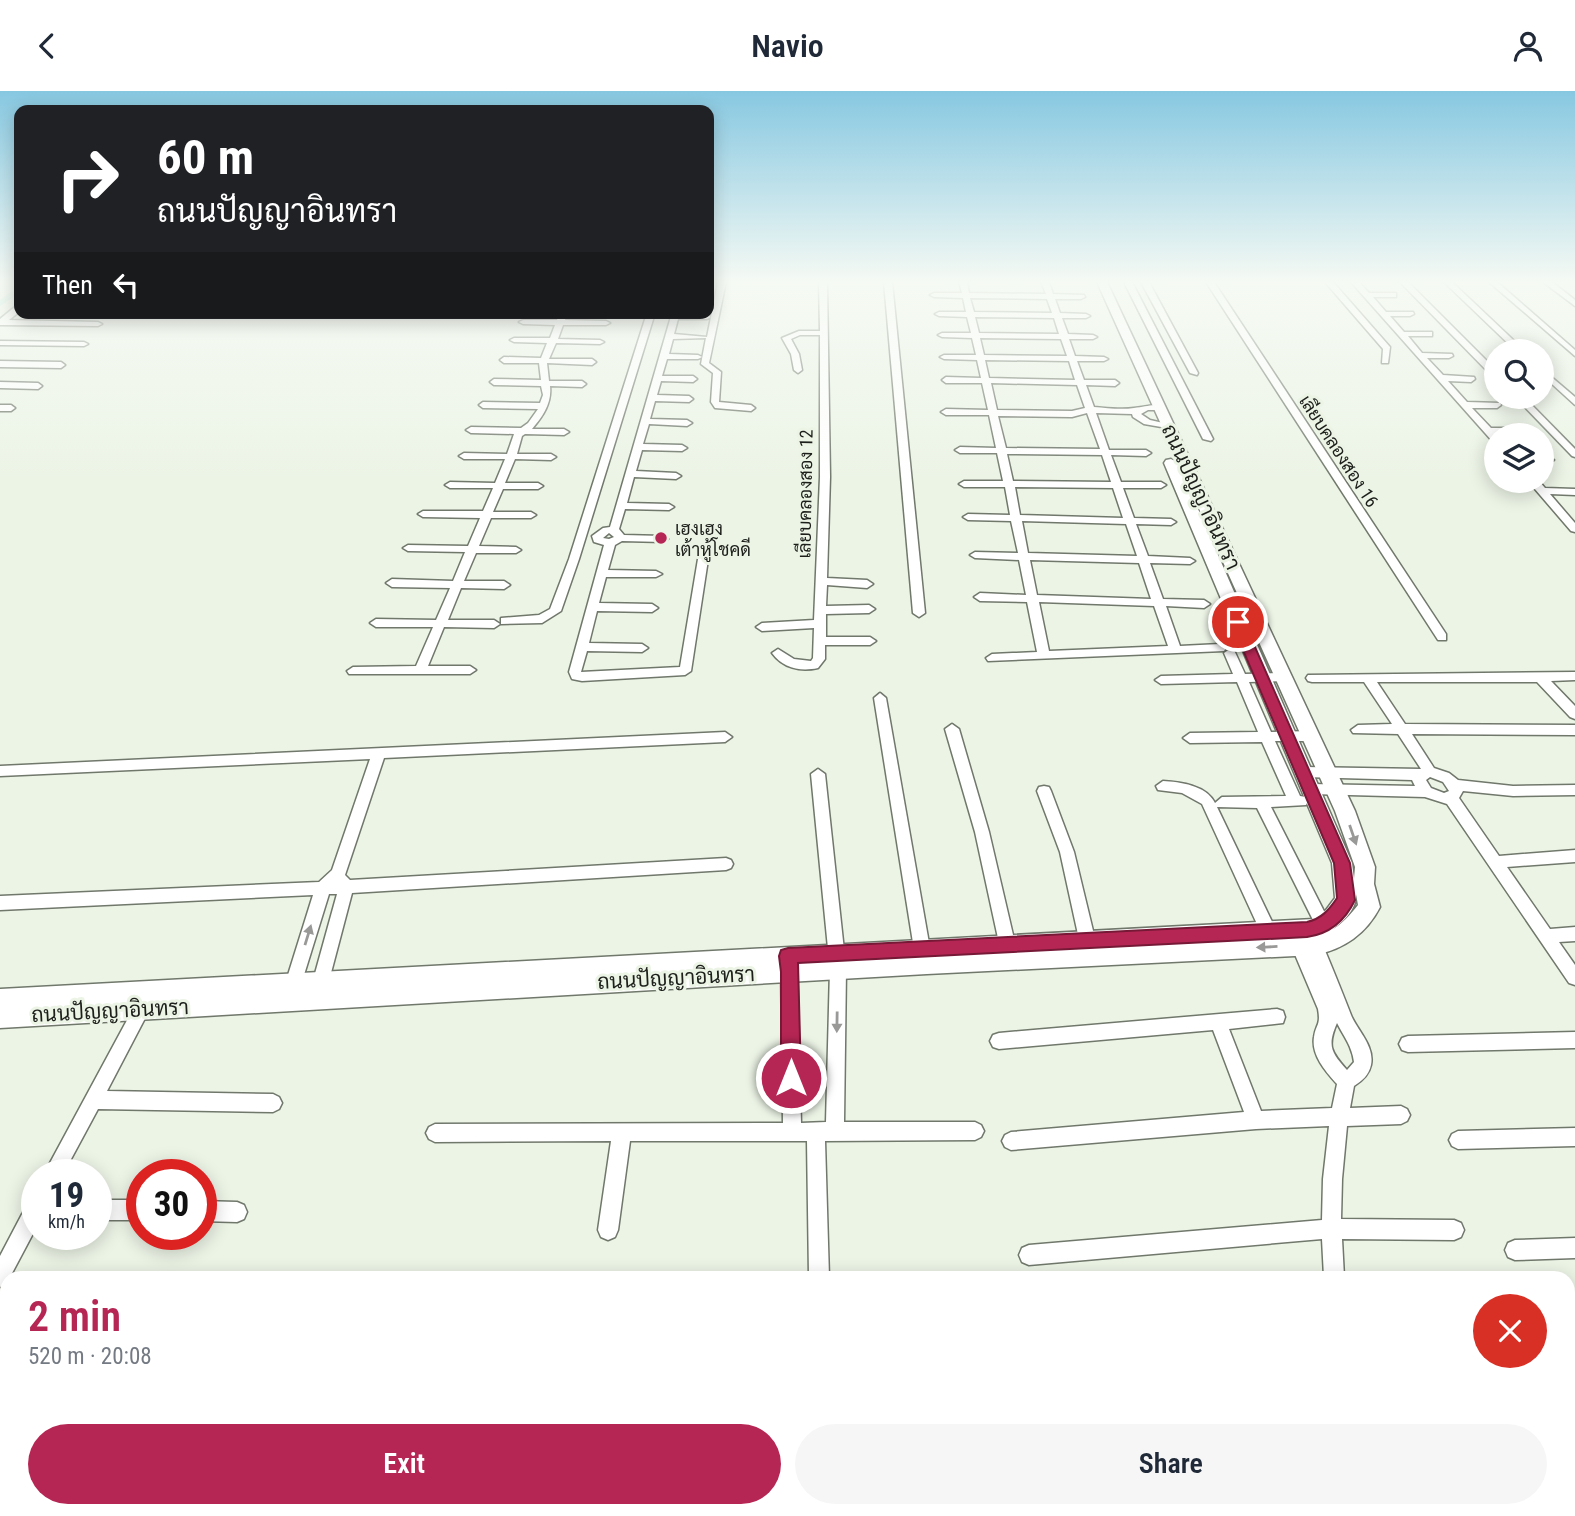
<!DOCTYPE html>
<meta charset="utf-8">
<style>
body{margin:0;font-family:"Roboto Condensed",Sarabun,sans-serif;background:#f6f6f7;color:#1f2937;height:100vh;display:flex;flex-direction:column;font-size:26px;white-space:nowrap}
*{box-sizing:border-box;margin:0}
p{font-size:23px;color:#747a83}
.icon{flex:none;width:38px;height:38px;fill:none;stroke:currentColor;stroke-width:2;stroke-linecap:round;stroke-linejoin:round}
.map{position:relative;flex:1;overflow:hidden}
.sheet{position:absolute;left:0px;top:1180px;width:1575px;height:247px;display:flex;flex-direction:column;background:#fff;border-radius:21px 21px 0 0;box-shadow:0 4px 18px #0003}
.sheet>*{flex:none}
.top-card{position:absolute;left:14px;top:14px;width:700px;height:214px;border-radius:14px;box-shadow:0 4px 18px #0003;background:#202124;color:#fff;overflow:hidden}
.fabs{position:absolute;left:1484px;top:248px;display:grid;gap:14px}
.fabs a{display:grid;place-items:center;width:70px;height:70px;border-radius:50%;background:#fff;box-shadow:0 4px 18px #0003;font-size:35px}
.speed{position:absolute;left:21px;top:1068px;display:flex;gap:14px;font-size:35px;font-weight:700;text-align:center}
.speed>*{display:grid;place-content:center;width:91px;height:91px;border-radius:50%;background:#fff;box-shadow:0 4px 18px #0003;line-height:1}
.speed small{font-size:18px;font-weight:400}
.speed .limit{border:10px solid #d22;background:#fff;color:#111}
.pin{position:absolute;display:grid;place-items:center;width:60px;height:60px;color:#fff;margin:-30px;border:4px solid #fff;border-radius:50%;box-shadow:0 2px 7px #0007}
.me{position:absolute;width:77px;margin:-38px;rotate:0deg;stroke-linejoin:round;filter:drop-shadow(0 0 5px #0008)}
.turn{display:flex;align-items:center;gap:24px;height:147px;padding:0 28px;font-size:32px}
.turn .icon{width:91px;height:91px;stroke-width:2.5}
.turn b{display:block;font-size:49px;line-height:60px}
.then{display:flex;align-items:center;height:66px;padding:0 28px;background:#0003;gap:14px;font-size:26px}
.round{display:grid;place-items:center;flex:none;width:74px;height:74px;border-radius:37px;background:#f6f6f7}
.head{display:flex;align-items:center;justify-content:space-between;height:119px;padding:0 28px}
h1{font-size:42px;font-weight:600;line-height:52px;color:#b62654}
.action{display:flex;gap:14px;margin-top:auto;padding:14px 28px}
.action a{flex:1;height:80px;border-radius:42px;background:#b62654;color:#fff;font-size:28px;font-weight:600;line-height:80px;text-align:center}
.action a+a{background:#f6f6f7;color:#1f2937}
header{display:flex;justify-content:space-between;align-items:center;height:91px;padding:0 28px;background:#fff;font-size:32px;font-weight:600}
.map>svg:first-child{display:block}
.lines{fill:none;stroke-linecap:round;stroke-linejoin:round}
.canal{fill:#97e5d7;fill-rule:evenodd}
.street-casing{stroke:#70776b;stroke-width:3}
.secondary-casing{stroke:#70776b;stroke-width:3}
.street{fill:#fff;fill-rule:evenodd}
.secondary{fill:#fff;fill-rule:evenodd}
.oneway{fill:#999a98}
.route{fill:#b62654;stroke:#761937;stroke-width:2}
.poi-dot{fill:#b62654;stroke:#ecf4e6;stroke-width:2.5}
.labels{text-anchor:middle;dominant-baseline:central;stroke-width:6;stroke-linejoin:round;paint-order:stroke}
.far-street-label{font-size:18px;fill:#1c1f1a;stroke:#ecf4e6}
.far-poi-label{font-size:18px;fill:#1c1f1a;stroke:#ecf4e6;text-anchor:start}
.street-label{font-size:21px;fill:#1c1f1a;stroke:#ecf4e6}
</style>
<header><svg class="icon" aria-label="back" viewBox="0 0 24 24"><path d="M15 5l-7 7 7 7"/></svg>Navio<svg class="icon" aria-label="person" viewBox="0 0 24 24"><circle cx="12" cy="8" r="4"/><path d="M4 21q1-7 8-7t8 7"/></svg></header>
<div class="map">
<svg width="1575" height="1425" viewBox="0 0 1575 1425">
<rect width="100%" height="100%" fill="#ecf4e6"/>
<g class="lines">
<polygon class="canal" points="16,197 19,197 19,202 0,215 0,209"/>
<defs>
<g id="street">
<path d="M718,191H726L709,272L721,281L719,311L751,314L755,317L751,320L715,317L711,311L713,282L701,273L706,247L673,248L669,263L698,264L702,266L698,268H667L662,285H693L697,288L693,291L661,290L657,304L689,305L693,308L689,311L655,310L650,328L687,329L692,332L687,335L649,333L643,353L682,354L687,357L682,360L642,359L636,380L676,382L681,385L676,388L634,386L627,412L669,413L674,416L669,419L625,418L619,438L624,444L663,445L668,448L663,451L622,450L615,454L608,479L656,480L662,483L656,486H606L599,512L652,513L658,517L652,521L597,520L589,552L642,553L648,557L642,561L587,560L581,581L680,576L699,462L704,459L709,462L691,580L685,584L582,590L572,588L569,581L604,454L594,451L592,445L603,437L610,436L672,222L707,224L711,226ZM711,226L707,246L674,243L678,228H707ZM609,442L614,446L609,448L603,447Z"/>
<path d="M819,191H827L830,386L827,487L867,489L873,493L867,497L827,494L826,515L869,514L875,518L869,522L826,523V546H870L876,550L870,554H825V568L818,577C800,581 783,577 772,562L778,558L794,568L811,570L813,567L814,537L762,540L756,536L762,532L814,529L820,386V244H800L791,248L799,263L802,279L798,282L794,279L791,263L782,247L799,240H820Z"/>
<polygon points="884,191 892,191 925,522 919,526 913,522"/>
<path d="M959,191H967L969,202L1046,203L1041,191H1049L1053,203L1084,204L1085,206L1081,208H1055L1060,222L1086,223L1090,225L1086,227H1062L1068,243L1093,244L1097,246L1093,248H1069L1075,265L1104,266L1108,268L1104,270H1077L1084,289H1115L1119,292L1115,295L1086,294L1094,316C1107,317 1121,319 1134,317C1145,316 1151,313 1162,315V319H1148L1141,323L1150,329L1172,334L1167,337L1144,333L1133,326L1132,323L1096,322L1109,359H1146L1151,362L1146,365L1111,364L1121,391H1161L1166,394L1161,397H1123L1134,427L1171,428L1176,431L1171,434L1136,433L1148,465L1190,467L1195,470L1190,473L1150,472L1163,508L1204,509L1210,513L1204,517L1166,515L1180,555L1220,553L1226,557L1224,560L988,570L986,567L992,563L1037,561L1027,511L980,510L974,506L980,502L1026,504L1019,469L975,467L970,464L975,461L1018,462L1011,430L968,429L963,426L968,423L1010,424L1005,396H964L959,393L964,390H1003L997,362H960L955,359L960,356L996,357L989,324H946L941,321L946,318L988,319L982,292H946L942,289L946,286L981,287L977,269L944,268L940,266L944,264H976L972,247L942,246L938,244L942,242H971L967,226L939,225L935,223L939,221H966L963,207L934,206L930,204L934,202H962ZM970,207L1047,208L1052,222L974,221ZM975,226L1054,227L1059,243L979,242ZM980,247L1061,248L1067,265L984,264ZM985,269L1069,270L1075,289L989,287ZM991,292L1077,294L1085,317L1072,320L997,319ZM1087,322L1100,358L1006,357L998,325L1072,326ZM1007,363L1102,364L1111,391L1013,390ZM1015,396L1113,397L1123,427L1020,424ZM1022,430L1126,433L1137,465L1028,462ZM1030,469L1139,472L1151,508L1037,504ZM1039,511L1154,515L1168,555L1049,560Z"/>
<polygon points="1124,191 1132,191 1213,348 1211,350 1203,348"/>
<polygon points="1141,191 1149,191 1198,282 1197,284 1190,282"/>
<polygon points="1206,191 1214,191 1446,543 1446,549 1438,549"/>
<polygon points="1325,191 1333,191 1390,256 1388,272 1382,272 1383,258"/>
<polygon points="1351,191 1359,191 1369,202 1396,202 1396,206 1373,206 1386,221 1413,221 1414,223 1410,225 1390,225 1404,241 1432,241 1432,245 1408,245 1422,262 1452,263 1453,265 1449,267 1427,267 1443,284 1474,286 1475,288 1471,291 1448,290 1467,311 1500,312 1501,314 1497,317 1472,317 1491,337 1521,337 1524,338 1524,342 1495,343 1496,352 1493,351"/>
<polygon points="1400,191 1408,191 1496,279 1496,286 1493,286"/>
<polygon points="1444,191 1452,191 1526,261 1517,261"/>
<polygon points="1489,191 1497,191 1575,259 1575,265"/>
<polygon points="1543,191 1552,191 1575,209 1575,215"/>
<polygon points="16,215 19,215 19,221 9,229 98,231 102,233 98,235 0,234 0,228"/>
<path d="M560,222H568L565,229L606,230L610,232L606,234H563L558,248L600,249L604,251L600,253L556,252L549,268H592L596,271L592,274L547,272L549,290H582L586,293L582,296L550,295C552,312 543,325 532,338H564L569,341L564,344L525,343L522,345L517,363H551L556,366L551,369L515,368L505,392H538L543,395L538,398H503L493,421H531L536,424L531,427H491L479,455L516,456L521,459L516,462H476L464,490H504L510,494L504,498L461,497L448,529H494L500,533L494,537L444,536L428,575H470L476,579L470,583H349L347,580L353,576L416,575L433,536H376L370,532L376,528L436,529L450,497L392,496L386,492L392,488L453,490L465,461L408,460L403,457L408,454L468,455L480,427L423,426L418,423L423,420H483L493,397H450L445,394L450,391L495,392L505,368H464L459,365L464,362L507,363L514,343L471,342L466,339L471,336L521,337L528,332L538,318L483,317L479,314L483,311L540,312L543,304L541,295L494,294L490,291L494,288L541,289L539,272H504L500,269L504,266L541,267L547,252L514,251L510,249L514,247H550L555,234L523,233L519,231L523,229H557Z"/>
<polygon points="647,222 655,222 579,468 561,520 542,532 501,533 501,527 539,524 550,518 569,468"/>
<polygon points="0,250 84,251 88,253 84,255 0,254"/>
<polygon points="0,270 61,271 65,274 61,277 0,276"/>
<polygon points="1542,278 1575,306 1575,314 1542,284"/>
<polygon points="0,291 38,292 42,295 38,298 0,297"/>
<polygon points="1515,306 1524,306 1575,358 1575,366 1572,365"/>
<polygon points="0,314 11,314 15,317 11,320 0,320"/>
<polygon points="1542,366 1554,369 1542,372"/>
<polygon points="1528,390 1539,390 1545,397 1575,398 1575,404 1550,403 1575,432 1575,441 1571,440"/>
<path d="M1230,558L1234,559L1245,583L1284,582L1290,586L1284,590L1249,591L1271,641L1312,640L1319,645L1312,650H1275L1300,705L1306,706L1308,710L1306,714L1271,716L1331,834L1328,839L1323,841L1318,839L1257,717L1217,716L1276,839L1274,844L1268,846L1262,844L1202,713L1182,702L1158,699L1156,695L1163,690C1180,691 1206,694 1215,712L1222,706L1286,705L1262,651L1190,652L1183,647L1190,642L1258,641L1237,591L1161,593L1155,589L1161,585L1233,583L1224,562Z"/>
<path d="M1575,581V589L1551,590L1575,615V628L1570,626L1537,591H1377L1405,633L1575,634V644L1412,643L1434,677L1449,682L1458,689L1513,695L1575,694V704L1513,705L1463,700L1459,707L1499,765L1575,759V771L1507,776L1550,838L1575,836V850L1559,851L1575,874V894L1569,892L1447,713L1425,706L1311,703L1306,702L1304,698L1306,694L1311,693L1415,695L1412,689L1304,686L1297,681L1304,676L1421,678L1398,643L1353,642L1351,639L1358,634L1392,633L1364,591H1312L1308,590L1306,587L1308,584ZM1430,686L1443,691L1449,700L1444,702L1431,697L1426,689Z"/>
<polygon points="880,602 886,607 930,858 928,863 922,865 916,863 914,858 874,607"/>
<polygon points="952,633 959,638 989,741 1017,861 1015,866 1009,868 1003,866 1001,861 975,741 945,638"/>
<polygon points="725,641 732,646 725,651 384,667 345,784 350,789 726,767 731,769 733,773 731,777 726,779 352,802 327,897 325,902 319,905 313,902 311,897 337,803 329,803 299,900 297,905 291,908 285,905 283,900 313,804 0,819 0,805 319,791 332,779 370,668 0,685 0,675"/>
<polygon points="818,678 825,683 846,878 844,1031 975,1031 981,1034 984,1040 981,1046 975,1049 825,1050 829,1186 809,1186 807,1050 630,1050 618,1139 615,1146 608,1149 601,1146 598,1139 611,1050 435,1051 429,1048 426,1042 429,1036 435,1033 783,1032 781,874 783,869 789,867 795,869 797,874 801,1032 826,1031 830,878 811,683"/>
<polygon points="1044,695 1049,696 1051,700 1074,761 1095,848 1093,853 1087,855 1081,853 1079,848 1060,761 1037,700 1039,696"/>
<path d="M1311,839L1317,841C1329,868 1340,896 1351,924C1357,939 1375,955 1371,974C1369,984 1362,990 1354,995L1350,1017L1401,1015L1407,1018L1410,1024L1407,1030L1401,1033L1347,1035L1342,1088L1341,1128L1454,1129L1461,1132L1464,1139L1461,1146L1454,1149L1342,1148L1344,1186H1324L1322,1148L1029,1174L1022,1171L1019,1164L1022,1157L1029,1154L1322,1129L1323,1088L1329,1035L1256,1038L1011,1059L1005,1056L1002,1050L1005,1044L1011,1041L1244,1021L1213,939L999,958L993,956L990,950L993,944L999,942L1277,918L1283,920L1285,926L1283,932L1229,938L1261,1020L1332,1017L1337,993C1326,981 1311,964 1314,946C1316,932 1321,935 1318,918L1288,847L1290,842L1296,840L1302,842L1303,846L1305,841ZM1337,932C1344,946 1352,955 1354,971L1347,979C1331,961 1327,955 1337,932Z"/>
<polygon points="145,904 151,907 153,912 107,1000 273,1003 279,1006 282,1012 279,1018 273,1021 98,1018 63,1083 44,1083 139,907"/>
<polygon points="1575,941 1575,957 1408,961 1402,959 1399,953 1402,947 1408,945"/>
<polygon points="1575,1037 1575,1055 1458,1058 1452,1055 1449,1049 1452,1043 1458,1040"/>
<polygon points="37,1106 37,1135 10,1186 7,1186 7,1193 0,1196 0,1165 30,1108"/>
<rect x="96" y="1109" width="46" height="20"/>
<polygon points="201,1110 237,1111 244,1114 247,1121 244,1128 237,1131 201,1130"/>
<polygon points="1575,1147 1575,1167 1515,1169 1508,1166 1505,1159 1508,1152 1515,1149"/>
<rect x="0" y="1228" width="7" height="20"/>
<rect x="0" y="1380" width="7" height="22"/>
<polygon points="56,1419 79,1419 79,1425 55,1425"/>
<rect x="812" y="1419" width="24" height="6"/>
<polygon points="1268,1419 1291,1419 1293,1425 1269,1425"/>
<polygon points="1379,1419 1402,1419 1404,1425 1380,1425"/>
</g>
<path id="secondary" d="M1097,191H1107L1355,720L1375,776L1374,793L1380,816C1366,843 1344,858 1315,864L927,883L0,937V898L1314,828L1326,819L1335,807L1332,772L1164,372L1166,369L1171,368L1178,372L1352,772L1354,788L1355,776L1335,720ZM1356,803L1358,814C1350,824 1342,833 1332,839C1343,831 1357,818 1356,803Z"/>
</defs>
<use href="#street" class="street-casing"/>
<use href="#secondary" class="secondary-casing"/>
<use href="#street" class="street"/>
<use href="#secondary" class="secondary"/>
</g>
<defs><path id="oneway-solid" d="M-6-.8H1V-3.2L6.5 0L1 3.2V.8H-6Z" transform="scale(1.75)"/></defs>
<g class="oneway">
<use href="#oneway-solid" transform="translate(1353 744) rotate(71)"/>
<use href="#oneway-solid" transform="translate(308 844) rotate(-73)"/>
<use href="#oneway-solid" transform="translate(1267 856) rotate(177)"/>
<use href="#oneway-solid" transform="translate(837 931) rotate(91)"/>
</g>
<linearGradient id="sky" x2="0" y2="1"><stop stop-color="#87c8e1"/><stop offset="0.49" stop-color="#f6faf4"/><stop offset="1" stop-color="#f6faf4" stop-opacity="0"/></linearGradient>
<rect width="1575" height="390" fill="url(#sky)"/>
<path class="route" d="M1238,526L1244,531L1350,772L1355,809C1345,830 1329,843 1307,846L798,872L801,987L798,994L791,997L784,994L781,987V881L779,865L781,859L788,857L1307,831C1321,828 1329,819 1337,807L1334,772L1231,531Z"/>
<circle class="poi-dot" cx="661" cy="447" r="7"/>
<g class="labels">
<g class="far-street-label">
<text transform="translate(1339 360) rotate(57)">เลียบคลองสอง 16</text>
<text transform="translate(805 403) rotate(-89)">เลียบคลองสอง 12</text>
</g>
<g class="far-poi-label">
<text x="675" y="437">เฮงเฮง<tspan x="675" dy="21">เต้าหู้โชคดี</tspan></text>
</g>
<g class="street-label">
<text transform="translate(1201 406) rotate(65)">ถนนปัญญาอินทรา</text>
<text transform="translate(676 887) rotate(-3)">ถนนปัญญาอินทรา</text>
<text transform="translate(110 920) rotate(-3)">ถนนปัญญาอินทรา</text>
</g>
</g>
</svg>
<div class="fabs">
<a><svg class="icon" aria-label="search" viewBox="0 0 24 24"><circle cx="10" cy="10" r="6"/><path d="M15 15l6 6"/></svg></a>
<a><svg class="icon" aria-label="layers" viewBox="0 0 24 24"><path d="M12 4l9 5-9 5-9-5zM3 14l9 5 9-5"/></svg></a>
</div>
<div class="speed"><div>19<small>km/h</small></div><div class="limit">30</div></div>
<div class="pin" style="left:1238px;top:531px;background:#d93025"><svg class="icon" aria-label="arrive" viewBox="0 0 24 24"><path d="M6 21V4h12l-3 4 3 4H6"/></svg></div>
<svg class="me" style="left:791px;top:987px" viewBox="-20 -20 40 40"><circle r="17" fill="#b62654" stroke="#fff" stroke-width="3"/><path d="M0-11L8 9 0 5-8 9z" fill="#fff"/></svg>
<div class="top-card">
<div class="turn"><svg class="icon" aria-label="right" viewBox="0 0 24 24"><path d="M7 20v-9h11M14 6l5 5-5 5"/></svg><div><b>60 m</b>ถนนปัญญาอินทรา</div></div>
<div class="then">Then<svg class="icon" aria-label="left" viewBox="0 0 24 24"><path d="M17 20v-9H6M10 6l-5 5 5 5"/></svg></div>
</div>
<section class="sheet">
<div class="head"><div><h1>2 min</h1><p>520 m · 20:08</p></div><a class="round" style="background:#d93025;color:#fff"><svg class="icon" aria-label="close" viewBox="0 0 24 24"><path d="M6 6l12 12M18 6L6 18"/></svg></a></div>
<div class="action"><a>Exit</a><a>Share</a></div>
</section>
</div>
